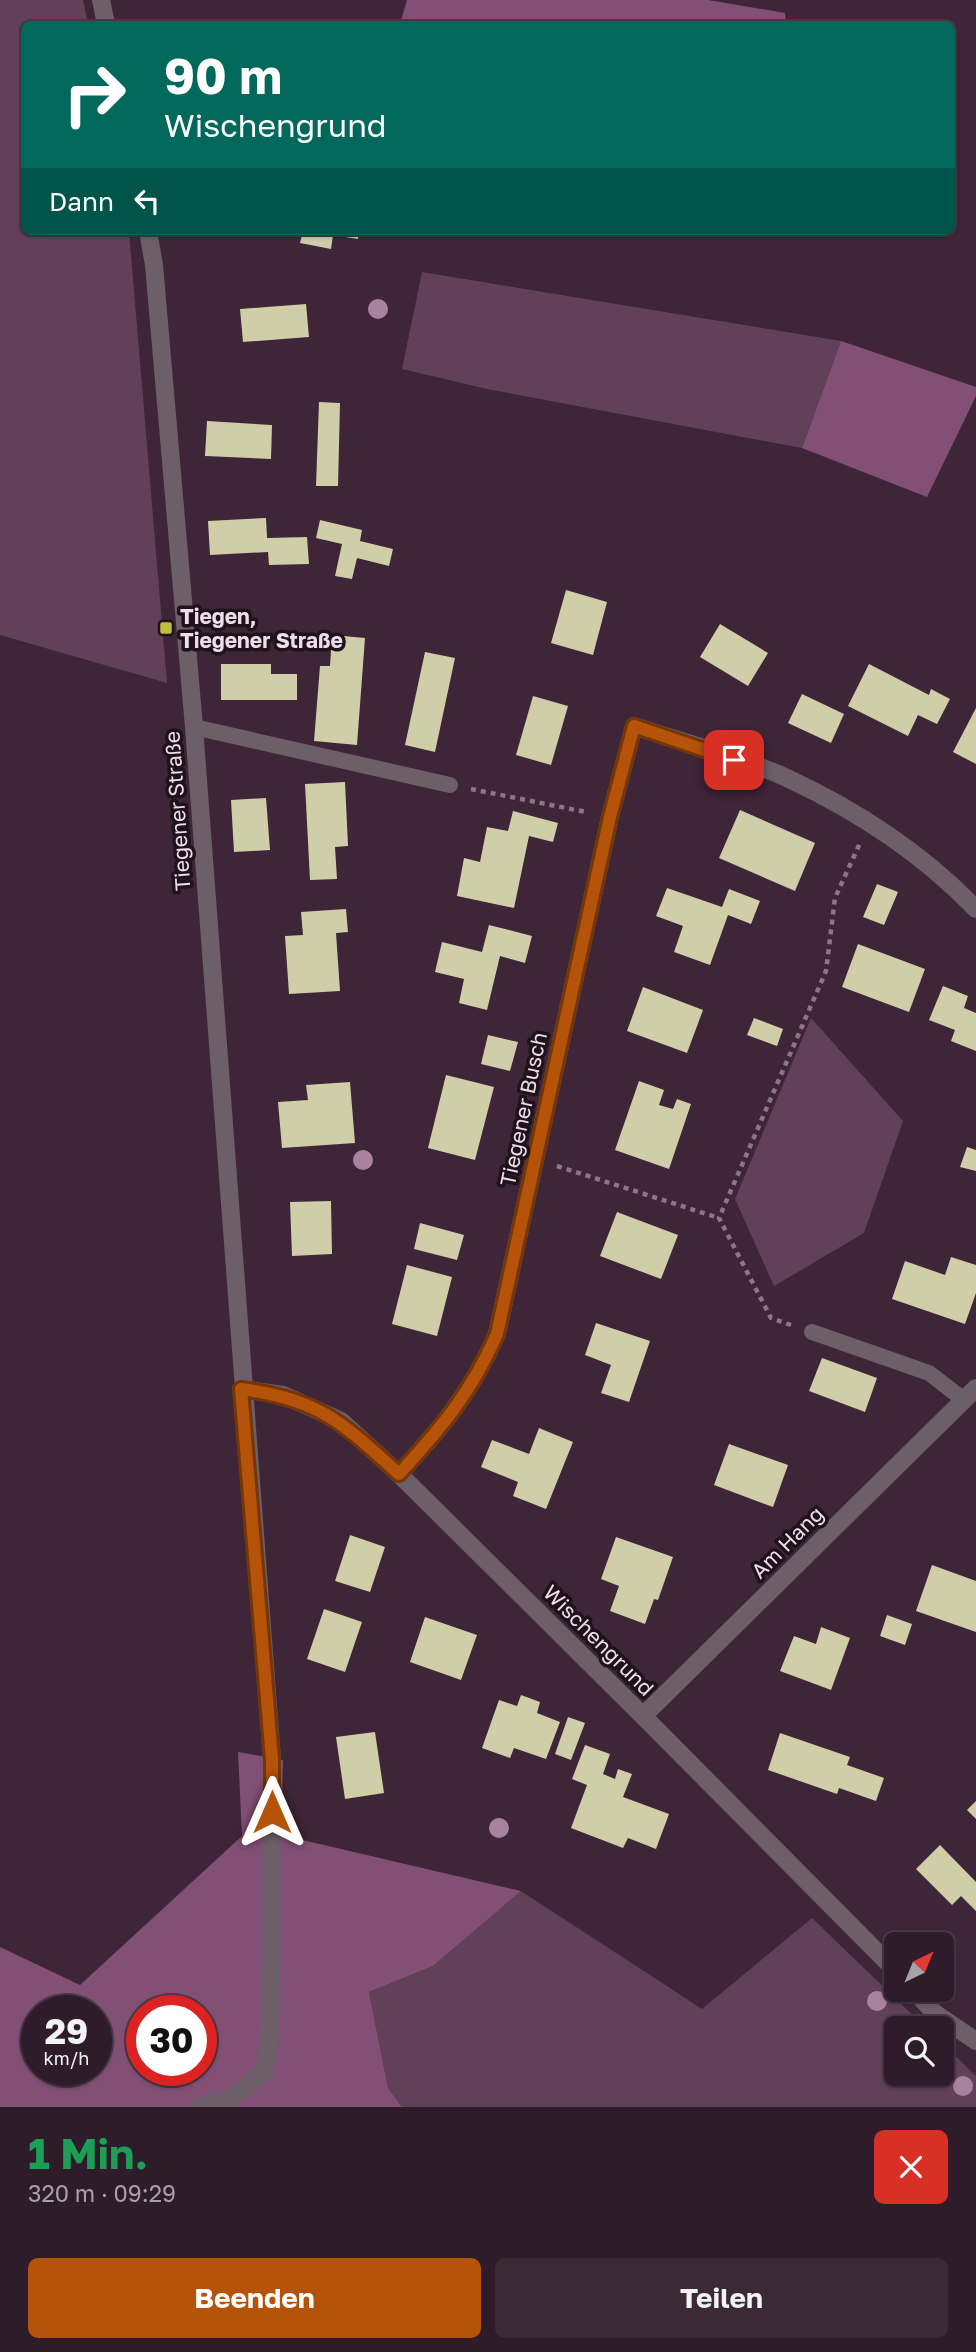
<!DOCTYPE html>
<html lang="de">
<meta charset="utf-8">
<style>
body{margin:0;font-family:"Golos Text",sans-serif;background:#3b2936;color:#f1f3f6;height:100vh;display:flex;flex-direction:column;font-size:26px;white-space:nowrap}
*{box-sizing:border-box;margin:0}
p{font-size:23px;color:#a7a1a8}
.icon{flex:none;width:38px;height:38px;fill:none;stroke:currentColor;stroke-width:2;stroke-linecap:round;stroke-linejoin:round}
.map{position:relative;height:2107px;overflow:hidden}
.panel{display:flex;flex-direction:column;background:#2f1c2a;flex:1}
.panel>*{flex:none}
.guide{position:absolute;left:21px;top:21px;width:934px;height:214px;border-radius:10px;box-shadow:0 2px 5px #0004,0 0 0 2px #4a3a47;background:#00695c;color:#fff;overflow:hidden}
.needle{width:46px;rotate:43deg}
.fabs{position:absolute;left:884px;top:1932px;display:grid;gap:14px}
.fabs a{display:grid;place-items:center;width:70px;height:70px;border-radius:10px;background:#2f1c2a;box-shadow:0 2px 5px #0004,0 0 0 2px #4a3a47;font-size:35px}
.speed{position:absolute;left:21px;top:1995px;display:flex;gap:14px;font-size:35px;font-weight:700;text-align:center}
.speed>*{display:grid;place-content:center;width:91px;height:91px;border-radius:50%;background:#2f1c2a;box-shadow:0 2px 5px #0004,0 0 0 2px #4a3a47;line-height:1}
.speed small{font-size:18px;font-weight:400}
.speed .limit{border:10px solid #d22;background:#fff;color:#111}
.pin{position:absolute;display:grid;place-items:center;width:60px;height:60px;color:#fff;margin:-30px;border-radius:14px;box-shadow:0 4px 10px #0006}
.me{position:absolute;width:77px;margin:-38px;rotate:0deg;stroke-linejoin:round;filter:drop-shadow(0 0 5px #0008)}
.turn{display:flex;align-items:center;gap:24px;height:147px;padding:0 28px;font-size:32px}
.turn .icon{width:91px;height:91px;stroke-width:2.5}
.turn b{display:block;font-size:49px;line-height:60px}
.then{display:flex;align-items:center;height:66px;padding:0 28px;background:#0003;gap:14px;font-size:26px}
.round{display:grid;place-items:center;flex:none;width:74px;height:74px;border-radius:10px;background:#3b2936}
.overview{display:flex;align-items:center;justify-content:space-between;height:119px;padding:0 28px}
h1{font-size:42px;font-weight:700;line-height:52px;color:#1e9e55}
.button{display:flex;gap:14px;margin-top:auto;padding:14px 28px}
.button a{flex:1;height:80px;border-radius:10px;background:#b45309;color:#fff;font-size:28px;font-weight:700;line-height:80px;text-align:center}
.button a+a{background:#3b2936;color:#f1f3f6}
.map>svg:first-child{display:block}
.green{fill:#614158}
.forest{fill:#835075;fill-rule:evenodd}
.building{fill:#cfcea9}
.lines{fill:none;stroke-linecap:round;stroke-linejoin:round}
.path{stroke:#8d7787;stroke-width:4.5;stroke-dasharray:5 5;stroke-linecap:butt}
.lane{stroke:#6d5f68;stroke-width:16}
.street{stroke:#6d5f68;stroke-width:18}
.tree{fill:#a9829d}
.route-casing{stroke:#753606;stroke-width:18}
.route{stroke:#b45309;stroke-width:12}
.poi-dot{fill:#c4bc3d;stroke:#1f131b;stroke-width:2.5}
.labels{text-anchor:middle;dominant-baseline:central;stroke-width:7;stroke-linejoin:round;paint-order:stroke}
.poi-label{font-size:21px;font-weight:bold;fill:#efdeea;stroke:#1f131b;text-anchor:start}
.street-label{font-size:21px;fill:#efdeea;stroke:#1f131b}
</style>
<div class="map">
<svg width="976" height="2107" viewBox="0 0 976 2107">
<rect width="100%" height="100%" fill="#3f2538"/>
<g class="green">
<polygon points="0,0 83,0 88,24 24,24 24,231 129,231 167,683 0,635"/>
<polygon points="422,272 841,341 802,448 487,389 402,369"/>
<polygon points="811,1018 903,1121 864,1233 774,1286 735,1199"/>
<polygon points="521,1891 702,2009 812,1918 926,2028 896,2028 896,2074 942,2074 942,2043 976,2076 976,2107 402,2107 388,2088 369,1992 433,1966"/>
</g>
<g class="forest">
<polygon points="407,0 708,0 785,13 786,24 400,24"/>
<polygon points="841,341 976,387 976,396 927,497 802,448"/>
<path d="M238,1752L283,1760L281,1835L521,1891L433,1966L369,1992L388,2088L402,2107H0V1947L80,1985L242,1836ZM37,2011H96V2070H37ZM142,2011H201V2070H142Z"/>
</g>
<g class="building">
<polygon points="303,231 359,231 358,239 333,235 331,249 300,243"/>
<polygon points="306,304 309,337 243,342 240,309"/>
<polygon points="319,402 340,403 338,486 316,486"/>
<polygon points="207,421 272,425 271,459 205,456"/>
<polygon points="266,518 267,538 307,537 309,564 269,565 268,552 210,555 208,521"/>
<polygon points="320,520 362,530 360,541 393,549 389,566 357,558 352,579 335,576 342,544 316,538"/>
<polygon points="566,590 607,602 593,655 551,643"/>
<polygon points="720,624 768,653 748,686 700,657"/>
<polygon points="332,635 365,638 357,745 314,741 320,666 330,666"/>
<polygon points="425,652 455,658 435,752 405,745"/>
<polygon points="221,664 271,664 271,674 297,674 297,700 221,700"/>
<polygon points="869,664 929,695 931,689 950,699 937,724 918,715 908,736 848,706"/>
<polygon points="802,694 844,714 831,743 788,723"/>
<polygon points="533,696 568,706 551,765 516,755"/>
<polygon points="976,708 976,764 953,752"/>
<polygon points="345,782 348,846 335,847 337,879 310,880 305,784"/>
<polygon points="266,798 270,850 234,852 231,800"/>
<polygon points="740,810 815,843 795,891 719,858"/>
<polygon points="513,811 558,823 553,842 529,836 514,908 457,896 464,858 480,862 487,827 508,831"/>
<polygon points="877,884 898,892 884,925 863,917"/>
<polygon points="667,888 722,907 729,889 760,901 751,924 728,915 710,965 674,952 683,926 656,916"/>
<polygon points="346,909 348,932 336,933 340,991 289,994 285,936 303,935 301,912"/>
<polygon points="489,925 532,936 525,963 500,956 487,1010 459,1003 464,979 435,972 442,942 482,952"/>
<polygon points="858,944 925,969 909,1012 842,987"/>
<polygon points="943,986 968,996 964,1008 976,1013 976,1051 951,1041 955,1030 929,1020"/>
<polygon points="643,987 703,1010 687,1053 627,1031"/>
<polygon points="754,1018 783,1029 777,1046 747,1035"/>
<polygon points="488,1035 518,1042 510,1071 481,1064"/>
<polygon points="446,1075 494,1087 475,1160 428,1148"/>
<polygon points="639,1081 664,1090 659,1105 673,1109 677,1099 691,1104 669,1169 615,1150"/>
<polygon points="350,1082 355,1143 282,1148 278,1102 308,1100 306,1085"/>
<polygon points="967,1147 976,1150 976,1171 960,1167"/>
<polygon points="331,1201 332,1254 292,1256 290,1202"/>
<polygon points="617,1212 678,1235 661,1279 600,1256"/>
<polygon points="420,1223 464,1235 457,1260 414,1249"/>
<polygon points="951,1257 976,1265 976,1293 965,1324 892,1299 905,1261 945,1275"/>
<polygon points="407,1265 452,1277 437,1336 392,1324"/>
<polygon points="596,1323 650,1341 629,1402 601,1393 611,1365 585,1355"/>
<polygon points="822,1358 877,1378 865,1412 809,1391"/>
<polygon points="539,1428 573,1442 546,1509 513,1496 518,1482 481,1467 492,1440 529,1454"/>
<polygon points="729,1444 788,1465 773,1507 714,1485"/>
<polygon points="350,1535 385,1547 370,1592 335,1581"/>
<polygon points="616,1537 673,1557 658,1600 654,1599 645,1624 610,1611 619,1586 601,1579"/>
<polygon points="932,1565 976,1581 976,1632 916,1611"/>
<polygon points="324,1609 362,1622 345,1672 307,1659"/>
<polygon points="887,1615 912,1624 905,1645 880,1636"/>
<polygon points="425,1617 477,1635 461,1680 410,1662"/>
<polygon points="821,1627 850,1638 831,1690 780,1671 794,1636 816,1644"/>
<polygon points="521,1695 540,1702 537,1713 560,1722 546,1759 514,1748 510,1758 482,1748 499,1700 517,1706"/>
<polygon points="568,1717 585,1723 571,1760 555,1754"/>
<polygon points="375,1732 384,1793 345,1799 336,1737"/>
<polygon points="780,1733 850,1757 847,1765 884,1778 876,1801 839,1788 837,1794 768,1770"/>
<polygon points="585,1745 610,1754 603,1774 615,1779 618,1769 632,1774 623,1797 669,1814 656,1849 628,1838 623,1848 571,1828 587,1785 572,1779"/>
<polygon points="976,1801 976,1819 967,1810"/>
<polygon points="940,1845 976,1882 976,1911 961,1896 952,1905 916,1869"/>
</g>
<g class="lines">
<g class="path">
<polyline points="471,789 586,812"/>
<polyline points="557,1166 719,1218"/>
<polyline points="791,1325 771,1318 719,1218 826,971 835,898 860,843"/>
</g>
<g class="lane">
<polyline points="194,727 450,785"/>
<polyline points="812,1332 929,1373 964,1400"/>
</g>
<g class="street">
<polyline points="101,0 106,24"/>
<polyline points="148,231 154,265 194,727 272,1759 271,2027 264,2073 229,2099 200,2107"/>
<polyline points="241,1389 283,1395 341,1421 399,1474 643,1716 896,1971"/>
<path d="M399,1474C442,1427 471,1393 497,1334L610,817L634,726C684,743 739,756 787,778C858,811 921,852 976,909"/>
<polyline points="643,1716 976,1388"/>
<polyline points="913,1990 936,2014 976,2041"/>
</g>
</g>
<g class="tree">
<circle cx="378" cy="309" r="10"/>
<circle cx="363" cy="1160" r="10"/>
<circle cx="499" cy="1828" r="10"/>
<circle cx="877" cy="2001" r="10"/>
<circle cx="963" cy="2086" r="10"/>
</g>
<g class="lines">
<defs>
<path id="route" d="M272,1812V1759L241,1389C319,1399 343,1423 399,1474C442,1427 471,1393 497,1334L610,817L634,726L734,760"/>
</defs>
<use href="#route" class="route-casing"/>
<use href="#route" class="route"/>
</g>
<rect class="poi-dot" x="159" y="621" width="14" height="14" rx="3.5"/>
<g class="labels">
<g class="poi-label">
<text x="180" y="616">Tiegen,<tspan x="180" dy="24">Tiegener Straße</tspan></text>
</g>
<g class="street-label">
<text transform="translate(177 811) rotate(-94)">Tiegener Straße</text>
<text transform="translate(523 1109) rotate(-78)">Tiegener Busch</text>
<text transform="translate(787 1542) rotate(-45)">Am Hang</text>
<text transform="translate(599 1640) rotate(45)">Wischengrund</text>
</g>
</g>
</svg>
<div class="fabs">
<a><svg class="needle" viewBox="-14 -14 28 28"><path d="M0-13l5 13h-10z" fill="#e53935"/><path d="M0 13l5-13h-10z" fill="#a7a1a8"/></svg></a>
<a><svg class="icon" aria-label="search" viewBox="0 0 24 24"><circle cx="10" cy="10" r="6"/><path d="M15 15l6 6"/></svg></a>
</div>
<div class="speed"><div>29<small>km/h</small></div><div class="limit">30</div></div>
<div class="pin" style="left:734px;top:760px;background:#d93025"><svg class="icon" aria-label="arrive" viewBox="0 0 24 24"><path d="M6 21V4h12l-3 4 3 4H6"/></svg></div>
<svg class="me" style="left:272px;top:1812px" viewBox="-20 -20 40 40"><path d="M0-17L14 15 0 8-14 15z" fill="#b45309" stroke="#fff" stroke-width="4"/></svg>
<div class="guide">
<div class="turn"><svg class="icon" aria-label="right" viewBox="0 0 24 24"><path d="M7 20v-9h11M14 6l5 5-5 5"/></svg><div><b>90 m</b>Wischengrund</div></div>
<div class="then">Dann<svg class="icon" aria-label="left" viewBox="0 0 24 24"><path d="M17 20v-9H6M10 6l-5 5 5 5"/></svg></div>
</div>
</div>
<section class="panel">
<div class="overview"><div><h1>1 Min.</h1><p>320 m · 09:29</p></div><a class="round" style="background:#d93025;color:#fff"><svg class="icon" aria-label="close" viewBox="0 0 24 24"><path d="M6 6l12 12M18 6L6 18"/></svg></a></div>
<div class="button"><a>Beenden</a><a>Teilen</a></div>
</section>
